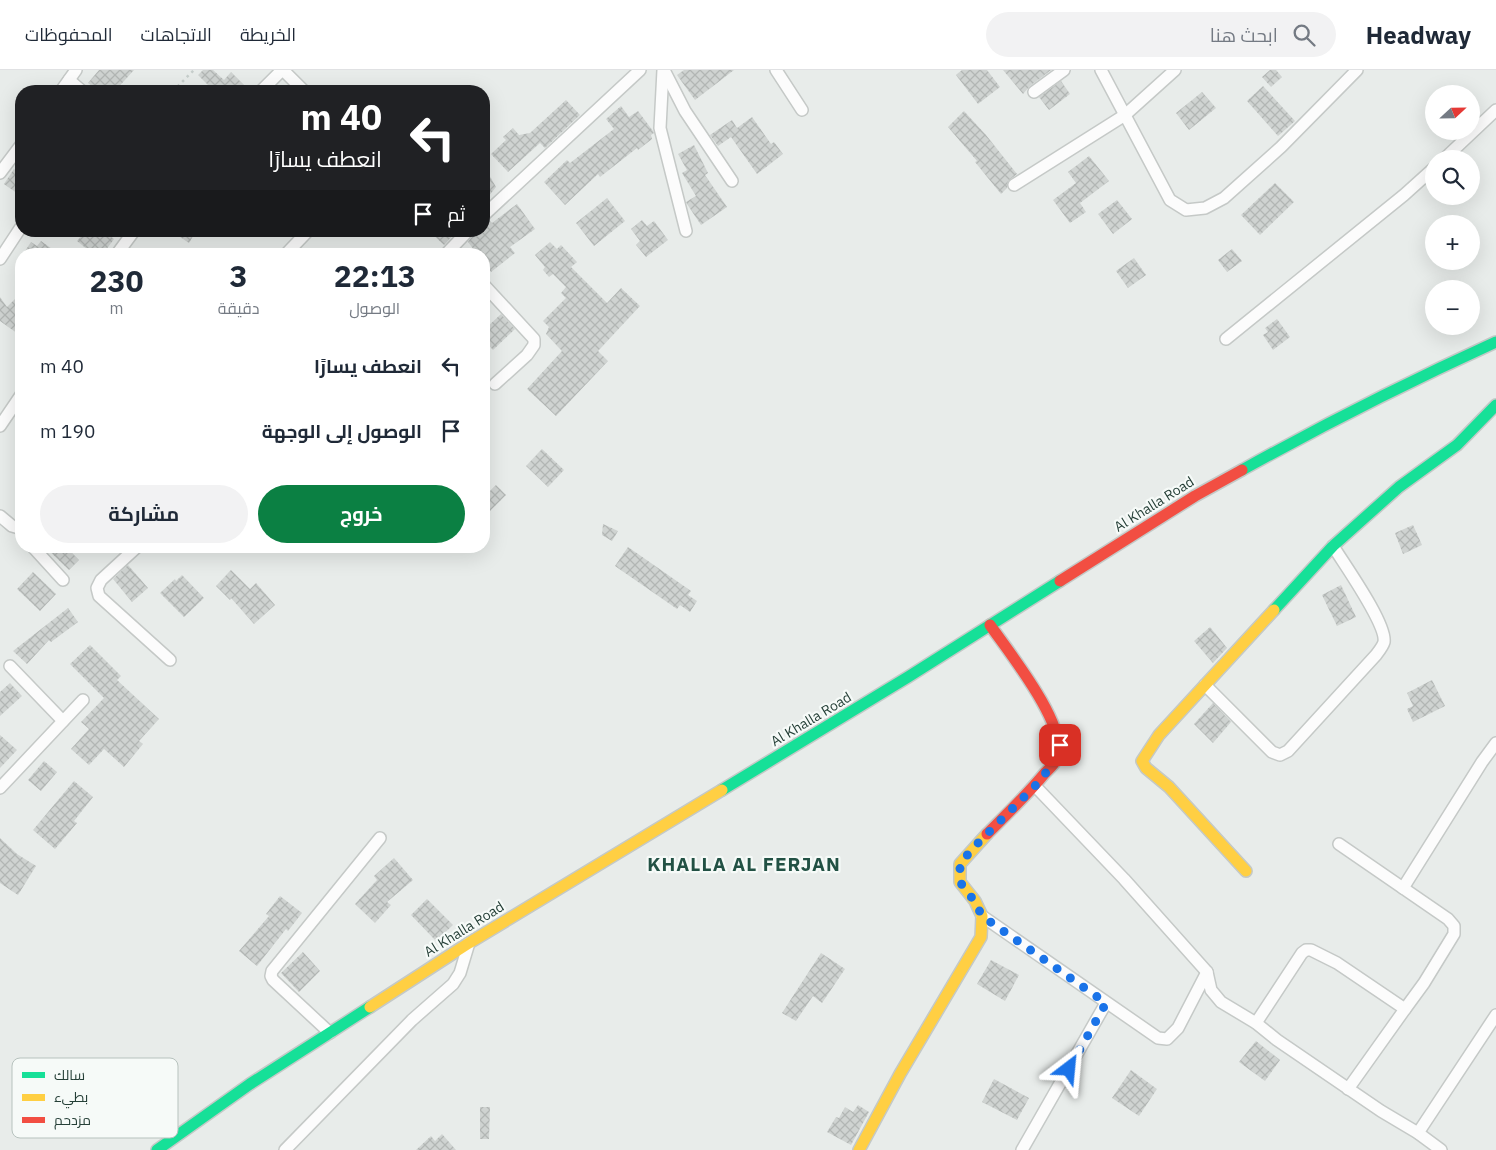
<!DOCTYPE html>
<html lang="ar">
<meta charset="utf-8">
<style>
body{margin:0;font-family:"IBM Plex Sans",Cairo,sans-serif;background:#f2f2f3;color:#1f2937;direction:rtl;height:100vh;display:flex;flex-direction:column;font-size:19px;white-space:nowrap}
*{box-sizing:border-box;margin:0}
p{font-size:16px;color:#747a83}
.icon{flex:none;width:28px;height:28px;fill:none;stroke:currentColor;stroke-width:2;stroke-linecap:round;stroke-linejoin:round}
.map{position:relative;flex:1;overflow:hidden;direction:ltr}
.side{position:absolute;left:15px;top:178px;width:475px;height:305px;display:flex;flex-direction:column;background:#fff;border-radius:20px;box-shadow:0 5px 20px #0002;direction:rtl}
.side>*{flex:none}
.banner{position:absolute;left:15px;top:15px;width:475px;height:152px;border-radius:20px;box-shadow:0 5px 20px #0002;direction:rtl;background:#202124;color:#fff;overflow:hidden}
.needle{width:32px;rotate:68deg}
.controls{position:absolute;left:1425px;top:15px;display:grid;gap:10px}
.controls a{display:grid;place-items:center;width:55px;height:55px;border-radius:50%;background:#fff;box-shadow:0 5px 20px #0002;font-size:25px}
.pin{position:absolute;display:grid;place-items:center;width:42px;height:42px;color:#fff;margin:-21px;border-radius:10px;box-shadow:0 2px 8px #0006}
.me{position:absolute;width:55px;margin:-28px;rotate:29deg;stroke-linejoin:round;filter:drop-shadow(0 0 4px #0008)}
.turn{display:flex;align-items:center;gap:18px;height:105px;padding:0 25px;font-size:22px}
.turn .icon{width:65px;height:65px;stroke-width:2.5}
.turn b{display:block;font-size:35px;line-height:42px}
.then{display:flex;align-items:center;height:48px;padding:0 25px;background:#0003;gap:10px;font-size:19px}
.eta{display:flex;justify-content:space-evenly;align-items:center;height:85px;text-align:center}
.eta b{font-size:30px;font-weight:700;line-height:35px}
.cta{display:flex;gap:10px;margin-top:auto;padding:10px 25px}
.cta a{flex:1;height:58px;border-radius:30px;background:#0b8043;color:#fff;font-size:20px;font-weight:700;line-height:58px;text-align:center}
.cta a+a{background:#f2f2f3;color:#1f2937}
ul{padding:0;list-style:none}
li{display:flex;align-items:center;gap:15px;height:65px;padding:0 25px}
li div{flex:1}
li b{display:block;font-size:19px}
li em{font-style:normal}
header{display:flex;align-items:center;gap:30px;box-sizing:border-box;height:70px;padding:0 25px;background:#fff;border-bottom:1px solid #e0e1e3}
header strong{font-size:24px}
nav{display:flex;gap:28px;margin-inline-start:auto;font-size:18px}
.search{width:350px;height:45px;background:#f2f2f3;display:flex;align-items:center;gap:12px;box-sizing:border-box;padding:0 18px;border-radius:28px;color:#747a83;font-size:19px}
.map>svg:first-child{display:block}
.building{fill:url(#building-cross-hatch)}
.lines{fill:none;stroke-linecap:round;stroke-linejoin:round}
.street-casing{stroke:#c5c9c7;stroke-width:14}
.fast-casing{stroke:#c4c9c7;stroke-width:14}
.slow-casing{stroke:#c4c9c7;stroke-width:14}
.jam-casing{stroke:#c4c9c7;stroke-width:14}
.path{stroke:#c6cecb;stroke-width:2.5;stroke-dasharray:2.5 4;stroke-linecap:butt}
.street{stroke:#fcfcfc;stroke-width:11}
.fast{stroke:#16e098;stroke-width:11}
.slow{stroke:#ffcf43;stroke-width:11}
.jam{stroke:#f24e42;stroke-width:11}
.route{stroke:#1a73e8;stroke-width:9;stroke-dasharray:0 16.2}
.labels{text-anchor:middle;dominant-baseline:central;stroke-width:4.5;stroke-linejoin:round;paint-order:stroke}
.street-label{font-size:14px;fill:#253f37;stroke:#f6faf8}
.district-label{font-size:19px;font-weight:bold;letter-spacing:1px;fill:#225144;stroke:#f6faf8}
.key{fill:#f6faf8;stroke:#b7c2be;stroke-width:1}
.key-label{font-size:14px;fill:#253f37}
</style>
<header>
<strong>Headway</strong>
<div class="search"><svg class="icon" aria-label="search" viewBox="0 0 24 24"><circle cx="10" cy="10" r="6"/><path d="M15 15l6 6"/></svg>ابحث هنا</div>
<nav><a>الخريطة</a><a>الاتجاهات</a><a>المحفوظات</a></nav>
</header>
<div class="map">
<svg width="1496" height="1080" viewBox="0 0 1496 1080">
<defs>
<pattern id="building-cross-hatch" width="8" height="8" patternUnits="userSpaceOnUse" patternTransform="scale(1.25)"><rect width="8" height="8" fill="#cfd3d1"/><path d="M0 0l8 8M0 8l8-8" fill="none" stroke="#b2b6b4"/></pattern>
</defs>
<rect width="100%" height="100%" fill="#e8ecea"/>
<g class="building">
<polygon points="99,0 134,0 115,21 98,21 88,13"/>
<polygon points="203,0 213,0 224,10 231,2 244,15 238,21 214,21 198,5"/>
<polygon points="684,0 734,0 695,30 677,5"/>
<polygon points="962,0 987,0 1000,17 978,34 956,5"/>
<polygon points="1003,0 1051,0 1030,16 1023,24"/>
<polygon points="1270,0 1276,0 1282,7 1271,17 1262,7"/>
<polygon points="1061,11 1070,24 1049,40 1039,27"/>
<polygon points="1263,16 1295,51 1278,66 1247,31"/>
<polygon points="1202,22 1216,38 1189,60 1176,43"/>
<polygon points="566,30 580,45 545,78 540,73 508,102 491,84 506,70 503,67 513,58 519,65 530,63"/>
<polygon points="621,36 629,47 638,41 653,61 654,63 651,65 652,69 638,80 637,78 600,107 598,104 565,135 544,112 567,90 570,93 614,59 606,49"/>
<polygon points="964,41 986,65 1017,104 1008,111 1007,118 1001,124 975,92 977,91 948,57"/>
<polygon points="752,47 771,74 774,72 783,84 757,104 731,67 718,76 710,65 732,50 737,58"/>
<polygon points="694,75 708,103 705,105 727,137 701,155 687,134 686,132 696,126 682,103 687,100 678,84"/>
<polygon points="1089,86 1109,111 1080,133 1086,142 1070,153 1053,130 1076,113 1068,102"/>
<polygon points="484,96 496,117 484,132"/>
<polygon points="14,99 21,104 21,126 4,114"/>
<polygon points="1275,113 1294,132 1260,165 1241,145"/>
<polygon points="607,128 625,151 594,176 576,153"/>
<polygon points="1117,130 1132,149 1113,164 1098,144"/>
<polygon points="517,134 535,159 510,177 515,183 491,202 484,193 484,184 477,184 468,172 475,162 484,161 484,156 490,151 492,153"/>
<polygon points="642,150 647,156 654,151 668,170 646,187 636,175 640,171 631,159"/>
<polygon points="85,161 104,161 114,169 103,184 93,184 77,171"/>
<polygon points="171,161 196,161 189,173"/>
<polygon points="429,161 457,161 444,175"/>
<polygon points="41,171 59,184 23,184 31,172 37,176"/>
<polygon points="550,172 557,179 561,175 577,192 571,197 607,233 621,218 640,236 598,281 608,291 556,346 527,319 562,281 546,264 549,257 543,251 566,228 561,223 566,217 553,204 549,207 543,200 545,197 535,185"/>
<polygon points="1232,179 1242,191 1227,202 1218,190"/>
<polygon points="1134,188 1146,205 1128,218 1116,201"/>
<polygon points="0,227 7,237 15,229 21,232 21,266 0,251"/>
<polygon points="501,244 515,259 493,280 484,270 484,260"/>
<polygon points="1277,249 1290,267 1273,280 1263,265 1268,262 1265,258"/>
<polygon points="542,379 564,400 548,417 526,396"/>
<polygon points="496,415 506,425 484,447 484,427"/>
<polygon points="603,454 618,461 612,471 602,465"/>
<polygon points="1413,455 1422,475 1403,484 1395,463"/>
<polygon points="44,476 65,476 79,490 69,500"/>
<polygon points="628,477 691,521 688,525 697,531 690,542 680,535 677,539 615,496"/>
<polygon points="128,495 148,518 132,532 113,509"/>
<polygon points="231,500 250,519 256,513 275,535 254,554 231,528 230,530 216,516"/>
<polygon points="33,502 56,524 40,541 17,519"/>
<polygon points="182,505 204,528 184,547 160,523 175,509 176,511"/>
<polygon points="1341,515 1356,547 1337,556 1322,525"/>
<polygon points="68,538 78,552 51,572 49,570 27,594 13,581"/>
<polygon points="1210,557 1227,578 1213,593 1194,571"/>
<polygon points="90,575 121,606 117,610 159,649 139,671 143,674 124,697 104,679 89,695 71,679 89,659 81,652 104,628 70,594"/>
<polygon points="1432,610 1445,636 1413,652 1407,639 1413,636 1407,623"/>
<polygon points="10,613 22,626 0,646 0,622"/>
<polygon points="1213,633 1231,652 1213,673 1194,654"/>
<polygon points="0,665 17,680 0,698"/>
<polygon points="44,691 57,702 41,721 28,710"/>
<polygon points="74,711 93,727 74,751 77,753 55,779 33,760"/>
<polygon points="0,768 17,784 36,796 18,825 0,813"/>
<polygon points="394,788 413,810 387,832 391,835 375,853 355,834 377,810 374,806"/>
<polygon points="280,826 302,843 288,861 286,859 257,896 239,881 269,846 266,844"/>
<polygon points="427,829 453,855 436,871 411,845"/>
<polygon points="303,882 320,901 299,922 281,903"/>
<polygon points="821,883 845,899 822,933 813,926 796,951 782,943"/>
<polygon points="991,890 1019,905 1005,931 977,914"/>
<polygon points="1256,971 1280,990 1265,1011 1239,992"/>
<polygon points="1131,1000 1157,1019 1139,1046 1112,1028"/>
<polygon points="994,1009 1029,1028 1017,1050 982,1032"/>
<polygon points="858,1035 869,1042 851,1075 827,1062 836,1047 839,1048 845,1037 853,1042"/>
<polygon points="480,1037 490,1037 489,1069 480,1069"/>
<polygon points="442,1064 456,1080 416,1080 431,1066 435,1071"/>
</g>
<g class="lines">
<defs>
<g id="street">
<polyline points="283,0 304,21"/>
<polyline points="663,0 660,58 686,161"/>
<polyline points="664,0 685,41 732,111"/>
<polyline points="776,0 802,40"/>
<polyline points="1101,0 1170,130 1186,140 1205,138 1224,128 1281,77 1357,0"/>
<polyline points="69,10 82,21"/>
<polyline points="61,21 76,0"/>
<polyline points="261,21 282,0"/>
<polyline points="1034,22 1064,0"/>
<polyline points="1444,89 1496,40"/>
<polyline points="0,103 21,75"/>
<polyline points="1014,115 1125,45 1175,0"/>
<polyline points="484,145 640,0"/>
<polyline points="117,184 134,161"/>
<polyline points="286,184 308,161"/>
<polyline points="446,184 468,161"/>
<polyline points="0,189 21,157"/>
<polyline points="484,215 534,269 534,275 527,285 495,314"/>
<polyline points="1226,269 1404,125 1434,98"/>
<polyline points="0,356 21,325"/>
<polyline points="0,446 12,456 19,458 21,457"/>
<polyline points="32,476 63,510"/>
<polyline points="138,476 101,510 97,518 99,526 170,590"/>
<polyline points="10,596 63,651"/>
<path d="M1205,615L1272,682L1280,685L1288,681L1376,585C1379,581 1383,576 1384,572C1387,554 1344,494 1333,476"/>
<polyline points="1035,716 1124,809 1207,902 1211,920 1221,932 1256,953 1277,970 1381,1041 1418,1063 1441,1080"/>
<polyline points="0,718 83,630"/>
<polyline points="1339,774 1448,849 1454,856 1454,864 1424,913 1405,939"/>
<polyline points="1403,818 1482,692 1496,673"/>
<polyline points="982,846 1158,968 1167,969 1178,958 1207,902"/>
<polyline points="1256,953 1302,883 1306,880 1311,880 1337,893 1405,939 1348,1019"/>
<polyline points="330,963 273,910 271,906 272,901 380,768"/>
<polyline points="1418,1063 1496,945"/>
<polyline points="285,1080 412,950 453,914 460,903 469,873"/>
<polyline points="1022,1080 1106,933"/>
</g>
<g id="fast">
<path d="M1242,400C1325,354 1410,311 1496,272"/>
<polyline points="1274,540 1333,476 1399,417 1457,375 1496,335"/>
<polyline points="722,720 908,607 1060,511"/>
<polyline points="157,1080 250,1014 370,937"/>
</g>
<g id="slow">
<polyline points="1246,801 1169,717 1146,698 1142,691 1159,665 1274,540"/>
<polyline points="370,937 469,873 722,720"/>
<polyline points="859,1080 900,1004 981,867 982,846 975,831 960,812 960,794 987,764"/>
</g>
<g id="jam">
<polyline points="1060,511 1195,426 1242,400"/>
<path d="M987,764C1007,744 1027,725 1045,703C1049,699 1055,694 1057,688C1070,658 1008,581 990,555"/>
</g>
</defs>
<use href="#street" class="street-casing"/>
<use href="#fast" class="fast-casing"/>
<use href="#slow" class="slow-casing"/>
<use href="#jam" class="jam-casing"/>
<polyline class="path" points="173,21 194,0"/>
<use href="#street" class="street"/>
<use href="#fast" class="fast"/>
<use href="#slow" class="slow"/>
<use href="#jam" class="jam"/>
</g>
<g class="lines">
<polyline class="route" points="1060,675 1057,689 1035,716 973,778 960,794 960,812 975,832 982,846 1106,933 1069,999"/>
</g>
<g class="labels">
<g class="street-label">
<text transform="translate(1154 434) rotate(-32)">Al Khalla Road</text>
<text transform="translate(811 649) rotate(-31)">Al Khalla Road</text>
<text transform="translate(464 859) rotate(-32)">Al Khalla Road</text>
</g>
<g class="district-label">
<text x="744" y="794">KHALLA AL FERJAN</text>
</g>
</g>
<rect x="12" y="988" width="166" height="80" rx="8" class="key"/>
<rect x="22" y="1002" width="23" height="6" fill="#16e098"/>
<rect x="22" y="1024" width="23" height="7" fill="#ffcf43"/>
<rect x="22" y="1047" width="23" height="6" fill="#f24e42"/>
<g class="key-label">
<text x="54" y="1010">سالك</text>
<text x="54" y="1032">بطيء</text>
<text x="54" y="1055">مزدحم</text>
</g>
</svg>
<div class="controls">
<a><svg class="needle" viewBox="-14 -14 28 28"><path d="M0-13l5 13h-10z" fill="#e53935"/><path d="M0 13l5-13h-10z" fill="#747a83"/></svg></a>
<a><svg class="icon" aria-label="search" viewBox="0 0 24 24"><circle cx="10" cy="10" r="6"/><path d="M15 15l6 6"/></svg></a>
<a>+</a>
<a>−</a>
</div>
<div class="pin" style="left:1060px;top:675px;background:#d93025"><svg class="icon" aria-label="arrive" viewBox="0 0 24 24"><path d="M6 21V4h12l-3 4 3 4H6"/></svg></div>
<svg class="me" style="left:1069px;top:999px" viewBox="-20 -20 40 40"><path d="M0-17L14 15 0 8-14 15z" fill="#1a73e8" stroke="#fff" stroke-width="4"/></svg>
<div class="banner">
<div class="turn"><svg class="icon" aria-label="left" viewBox="0 0 24 24"><path d="M17 20v-9H6M10 6l-5 5 5 5"/></svg><div><b>40 m</b>انعطف يسارًا</div></div>
<div class="then">ثم<svg class="icon" aria-label="arrive" viewBox="0 0 24 24"><path d="M6 21V4h12l-3 4 3 4H6"/></svg></div>
</div>
<section class="side">
<div class="eta">
<div><b>22:13</b><p>الوصول</p></div>
<div><b>3</b><p>دقيقة</p></div>
<div><b>230</b><p>m</p></div>
</div>
<ul>
<li><svg class="icon" aria-label="left" viewBox="0 0 24 24"><path d="M17 20v-9H6M10 6l-5 5 5 5"/></svg><div><b>انعطف يسارًا</b></div><em>40 m</em></li>
<li><svg class="icon" aria-label="arrive" viewBox="0 0 24 24"><path d="M6 21V4h12l-3 4 3 4H6"/></svg><div><b>الوصول إلى الوجهة</b></div><em>190 m</em></li>
</ul>
<div class="cta"><a>خروج</a><a>مشاركة</a></div>
</section>
</div>
